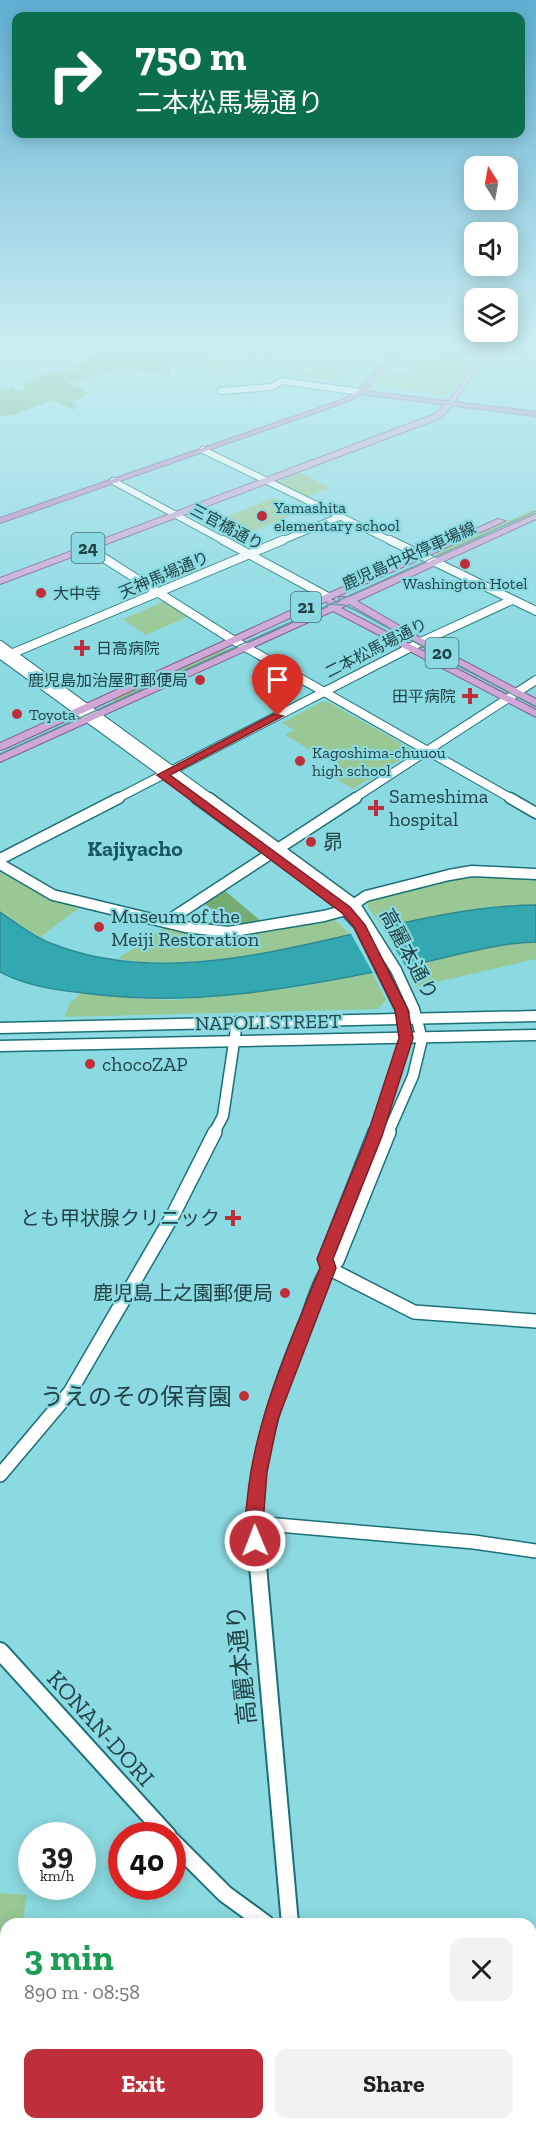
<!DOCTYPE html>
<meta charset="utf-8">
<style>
body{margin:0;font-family:"Zilla Slab","Noto Sans JP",serif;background:#f2f2f2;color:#202124;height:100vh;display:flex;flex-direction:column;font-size:22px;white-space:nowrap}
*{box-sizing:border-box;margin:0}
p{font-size:20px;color:#757577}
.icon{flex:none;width:33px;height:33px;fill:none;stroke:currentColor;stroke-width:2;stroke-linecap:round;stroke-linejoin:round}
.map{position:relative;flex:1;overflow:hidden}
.panel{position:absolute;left:0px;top:1918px;width:537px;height:212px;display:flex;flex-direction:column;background:#fff;border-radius:18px 18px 0 0;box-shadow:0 3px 15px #0003}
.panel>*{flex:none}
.hud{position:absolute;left:12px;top:12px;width:513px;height:126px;border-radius:12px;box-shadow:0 3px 15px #0003;background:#0b6e4f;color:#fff;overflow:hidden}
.needle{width:39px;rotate:349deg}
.buttons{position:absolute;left:464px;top:156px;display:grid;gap:12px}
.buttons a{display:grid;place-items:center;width:54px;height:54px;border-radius:12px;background:#fff;box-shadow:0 3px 15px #0003;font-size:30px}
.speed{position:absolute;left:18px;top:1822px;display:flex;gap:12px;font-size:30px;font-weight:700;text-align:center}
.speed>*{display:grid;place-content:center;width:78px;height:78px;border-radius:50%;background:#fff;box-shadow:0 3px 15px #0003;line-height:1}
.speed small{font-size:15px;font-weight:400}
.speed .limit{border:9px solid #d22;background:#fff;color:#111}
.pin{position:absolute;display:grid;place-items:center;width:51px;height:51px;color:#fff;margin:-62px -26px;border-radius:50% 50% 50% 0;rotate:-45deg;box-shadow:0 0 6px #0007}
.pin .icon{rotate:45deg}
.me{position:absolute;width:66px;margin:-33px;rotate:359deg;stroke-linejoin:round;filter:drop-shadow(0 0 4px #0008)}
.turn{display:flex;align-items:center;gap:21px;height:126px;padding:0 24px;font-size:27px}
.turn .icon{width:78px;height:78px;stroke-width:2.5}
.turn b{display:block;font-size:42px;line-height:51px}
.round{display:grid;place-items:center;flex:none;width:63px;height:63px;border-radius:12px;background:#f2f2f2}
.summary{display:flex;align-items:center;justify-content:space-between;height:102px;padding:0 24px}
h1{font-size:36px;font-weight:700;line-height:45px;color:#1e9e55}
.cta{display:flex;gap:12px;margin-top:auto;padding:12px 24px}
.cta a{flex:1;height:69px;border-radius:12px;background:#bf2f39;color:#fff;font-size:24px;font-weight:700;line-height:69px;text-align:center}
.cta a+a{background:#f2f2f2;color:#202124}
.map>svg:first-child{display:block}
.green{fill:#99c894}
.forest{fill:#76ac71}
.water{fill:#33a8b0;stroke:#2e8a90;stroke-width:1.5}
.pier{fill:#8cdae1}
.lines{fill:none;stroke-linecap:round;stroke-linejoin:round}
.tertiary-far4-casing{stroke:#1a7076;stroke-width:8}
.tertiary-far3-casing{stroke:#1a7076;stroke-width:10}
.tertiary-far2-casing{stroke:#1a7076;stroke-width:13}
.tertiary-far1-casing{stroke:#1a7076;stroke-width:16}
.tertiary-casing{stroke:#1a7076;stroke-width:20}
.primary-casing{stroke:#7e5e90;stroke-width:2}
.trunk-casing{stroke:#7e5e90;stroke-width:2}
.tertiary-far4{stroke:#fff;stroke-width:6}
.tertiary-far3{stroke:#fff;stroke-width:8}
.tertiary-far2{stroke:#fff;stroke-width:10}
.tertiary-far1{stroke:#fff;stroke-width:13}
.tertiary{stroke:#fff;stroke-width:16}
.primary{fill:#cfa7d4;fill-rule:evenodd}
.trunk{fill:#bf8ac6;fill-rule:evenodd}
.tram{stroke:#5c959a;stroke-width:1.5}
.route{fill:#bf2f39;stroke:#7c1f25;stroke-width:1.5}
.poi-dot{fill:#bf2f39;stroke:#8cdae1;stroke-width:2}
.labels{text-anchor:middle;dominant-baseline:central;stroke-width:4.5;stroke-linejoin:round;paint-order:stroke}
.far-poi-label{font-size:16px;fill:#224345;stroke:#8cdae1;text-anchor:start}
.far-street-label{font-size:16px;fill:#224345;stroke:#8cdae1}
.shield{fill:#8cdae1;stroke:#427074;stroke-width:1.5}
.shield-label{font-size:18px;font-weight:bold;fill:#224345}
.poi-label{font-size:20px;fill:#224345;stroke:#8cdae1;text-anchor:start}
.street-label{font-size:20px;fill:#224345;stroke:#8cdae1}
.quarter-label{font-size:22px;font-weight:bold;fill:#18575c;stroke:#8cdae1}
.near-poi-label{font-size:24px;fill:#224345;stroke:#8cdae1;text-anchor:end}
.near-street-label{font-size:24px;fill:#224345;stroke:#8cdae1}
</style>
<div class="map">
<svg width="536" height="2129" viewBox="0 0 536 2129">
<rect width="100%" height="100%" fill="#8cdae1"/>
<g class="green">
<polygon points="235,343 269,343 300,351 290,363 243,356 227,370 178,364 203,355 231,357 233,353 212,351"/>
<polygon points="411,348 473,355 476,357 452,393 440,394 380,386 376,383 387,371 410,373 417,362 396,359 405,349"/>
<polygon points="319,363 347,367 335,381 287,375 293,369 312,372"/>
<polygon points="299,472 329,488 306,497 276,483"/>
<polygon points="273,498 300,512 253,531 226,517"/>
<polygon points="532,510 536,513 440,555 435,553"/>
<polygon points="165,601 189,616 146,635 123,619"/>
<polygon points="224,648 228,651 116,702 112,699"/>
<polygon points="321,702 328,702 415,751 353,789 327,773 337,766 285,735 294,730 282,723"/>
<polygon points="0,872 45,897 81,907 40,937 0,912"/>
<polygon points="470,876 536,879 536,905 484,907 384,928 368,908 368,901 370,900"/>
<path d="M334,919L351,935C274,951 195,970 117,959L164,928L200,935L238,936Z"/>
<polygon points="536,942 536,959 415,987 406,966 481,948"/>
<polygon points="372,973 386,1000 378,1009 65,1017 69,1004 81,993 130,998 175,1000 293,988"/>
<polygon points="0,1893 27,1895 22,1924 6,1924 6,2030 0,2070"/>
</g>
<g class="forest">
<polygon points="65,343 235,343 175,366 167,365 164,368 170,369 170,375 121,368 67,383 89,393 72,402 77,405 74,410 53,400 12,415 0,416 0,392 13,386 16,391 26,390 23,383 45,373 79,369 73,367 98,352 64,346"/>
<polygon points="223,889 263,923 224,927 205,925 220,916 204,903"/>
</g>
<path class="water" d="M536,905V942C495,943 459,955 420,963C309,985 198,1009 84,993C55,990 26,986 0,972V912C16,923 32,936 50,943C205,1005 379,906 536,905Z"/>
<polygon class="pier" points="382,926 407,969 374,975 350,932"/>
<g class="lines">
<defs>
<g id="tertiary-far4">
<polyline points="221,391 272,387 282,381 360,392"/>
<polyline points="203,450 393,542"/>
<polyline points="113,481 226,542"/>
<polyline points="279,542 339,517"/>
</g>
<g id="tertiary-far3">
<polyline points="223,540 328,597"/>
<polyline points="390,540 536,611"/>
<polyline points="88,548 233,640 512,799"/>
<polyline points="0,645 211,799"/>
<polyline points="0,654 199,799"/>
<polyline points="6,656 283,540"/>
<polyline points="116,799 421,642 512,600"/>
<polyline points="353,799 536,680"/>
</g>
<g id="tertiary-far2">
<polyline points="196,798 295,870"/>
<polyline points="209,798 355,905 396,970 414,1009 422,1039 413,1076 388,1133"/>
<polyline points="510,798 536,813"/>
<polyline points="0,859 119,798"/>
<polyline points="0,864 53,895 185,927 228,932 324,916 346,910 366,896 449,875 472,871 536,874"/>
<polyline points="312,883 338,903 359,925 401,1010 406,1038 375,1133"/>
<polyline points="166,922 356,798"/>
<polyline points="0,1028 536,1016"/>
<polyline points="0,1046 536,1035"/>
<polyline points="214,1133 223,1116 237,1022"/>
</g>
<g id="tertiary-far1">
<polyline points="328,1268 325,1259 375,1132"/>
<polyline points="328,1268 414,1312 536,1321"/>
<polyline points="0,1475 70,1392 173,1215 215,1132"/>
<polyline points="254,1523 474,1542 536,1551"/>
<path d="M258,1567C257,1552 254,1536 254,1521C257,1449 280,1383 308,1317C315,1298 321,1273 337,1261L389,1132"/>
</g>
<g id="tertiary">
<polyline points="258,1566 290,1924"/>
<polyline points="0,1651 168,1836"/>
<polyline points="172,1841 225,1894 266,1924"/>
<polyline points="531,2035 536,2035"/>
<polyline points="312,2124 313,2129"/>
</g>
<g id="primary">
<polygon points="489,343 495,343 453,404 441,418 0,584 0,578 435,414 448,402"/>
<polygon points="536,514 536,519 357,601 431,644 431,648 425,648 349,604 341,608 536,710 536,717 333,611 0,762 0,755 328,607 327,601 4,749 0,750 0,743 325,595 498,519 505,521 329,600 334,600 336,603 341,601 339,599 340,597 349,597"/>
<polygon points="450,657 456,657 536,699 536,706 450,661"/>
</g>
<polygon id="trunk" points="399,343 475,351 536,349 536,353 475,355 403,346 365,391 536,412 536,416 361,394 346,402 0,523 0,518 342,400 358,391"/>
</defs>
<use href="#tertiary-far4" class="tertiary-far4-casing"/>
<use href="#tertiary-far3" class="tertiary-far3-casing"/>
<use href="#tertiary-far2" class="tertiary-far2-casing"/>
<use href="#tertiary-far1" class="tertiary-far1-casing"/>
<use href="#tertiary" class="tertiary-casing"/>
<use href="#primary" class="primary-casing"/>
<use href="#trunk" class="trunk-casing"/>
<use href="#tertiary-far4" class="tertiary-far4"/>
<use href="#tertiary-far3" class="tertiary-far3"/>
<use href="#tertiary-far2" class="tertiary-far2"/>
<use href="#tertiary-far1" class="tertiary-far1"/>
<use href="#tertiary" class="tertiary"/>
<use href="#primary" class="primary"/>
<use href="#trunk" class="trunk"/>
<g class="tram">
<polyline points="329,604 344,605 355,610 536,707"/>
<polyline points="0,754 536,511"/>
</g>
</g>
<linearGradient id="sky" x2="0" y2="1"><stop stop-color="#5fafd2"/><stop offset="0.54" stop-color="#cbeef2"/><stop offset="1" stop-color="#cbeef2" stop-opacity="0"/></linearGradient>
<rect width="536" height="641" fill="url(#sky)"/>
<path class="route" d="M274,714L283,716L170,775L350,907L365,925L408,1010L413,1038L382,1136L333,1259L336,1268L278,1419L267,1472L263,1523L264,1541L262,1548L255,1550L249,1548C243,1533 245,1517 247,1502C254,1420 290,1344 320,1268L317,1259L367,1136L399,1038L395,1010L354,927L342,913L157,775Z"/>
<g class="poi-dot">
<circle cx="262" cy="516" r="6"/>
<circle cx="465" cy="564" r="6"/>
<circle cx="41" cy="593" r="6"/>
<path d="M79 639h6v6h6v6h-6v6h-6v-6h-6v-6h6z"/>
<circle cx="200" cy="680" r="6"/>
<path d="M467 687h6v6h6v6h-6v6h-6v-6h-6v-6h6z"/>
<circle cx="17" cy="714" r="6"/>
<circle cx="300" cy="761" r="6"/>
<path d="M373 799h6v6h6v6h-6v6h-6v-6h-6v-6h6z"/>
<circle cx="311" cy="842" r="6"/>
<circle cx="99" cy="927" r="6"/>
<circle cx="90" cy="1064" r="6"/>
<path d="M230 1209h6v6h6v6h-6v6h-6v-6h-6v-6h6z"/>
<circle cx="285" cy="1293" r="6"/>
<circle cx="244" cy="1396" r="6"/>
</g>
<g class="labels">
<g class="far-poi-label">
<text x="274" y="507">Yamashita<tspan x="274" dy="18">elementary school</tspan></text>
<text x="465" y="583" text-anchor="middle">Washington Hotel</text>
<text x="53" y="593">大中寺</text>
<text x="96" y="648">日高病院</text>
<text x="188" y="680" text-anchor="end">鹿児島加治屋町郵便局</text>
<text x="456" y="696" text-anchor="end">田平病院</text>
<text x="29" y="714">Toyota</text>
<text x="312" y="752">Kagoshima-chuuou<tspan x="312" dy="18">high school</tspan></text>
</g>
<g class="far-street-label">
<text transform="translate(227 527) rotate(28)">三官橋通り</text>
<text transform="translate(409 556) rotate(-24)">鹿児島中央停車場線</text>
<text transform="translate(164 575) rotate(-23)">天神馬場通り</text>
<text transform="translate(376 648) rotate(-27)">二本松馬場通り</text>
</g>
<g class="shield">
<rect x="71.5" y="533" width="33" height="30" rx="4.5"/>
<rect x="291" y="592" width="30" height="30" rx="4.5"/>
<rect x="425.5" y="638" width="33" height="30" rx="4.5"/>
</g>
<g class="shield-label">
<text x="88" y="548">24</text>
<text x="306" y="607">21</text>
<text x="442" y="653">20</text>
</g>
<g class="poi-label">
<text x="389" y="796">Sameshima<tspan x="389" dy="23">hospital</tspan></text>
<text x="323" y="842">昴</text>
<text x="111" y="916">Museum of the<tspan x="111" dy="23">Meiji Restoration</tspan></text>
<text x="102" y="1064">chocoZAP</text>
<text x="220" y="1218" text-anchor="end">とも甲状腺クリニック</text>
<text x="273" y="1293" text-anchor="end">鹿児島上之園郵便局</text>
</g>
<g class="street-label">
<text transform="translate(409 954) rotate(62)">高麗本通り</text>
<text transform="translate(268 1022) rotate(-1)">NAPOLI STREET</text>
</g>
<g class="quarter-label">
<text x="135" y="848">Kajiyacho</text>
</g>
<g class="near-poi-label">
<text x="232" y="1396">うえのその保育園</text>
</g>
<g class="near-street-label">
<text transform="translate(241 1665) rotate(-96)">高麗本通り</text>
<text transform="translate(101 1728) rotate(48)">KONAN-DORI</text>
</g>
</g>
</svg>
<div class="buttons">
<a><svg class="needle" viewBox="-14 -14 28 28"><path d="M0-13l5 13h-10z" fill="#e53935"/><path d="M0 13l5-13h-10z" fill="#757577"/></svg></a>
<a><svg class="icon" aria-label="sound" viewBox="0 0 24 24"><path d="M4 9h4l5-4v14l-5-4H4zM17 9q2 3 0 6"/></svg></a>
<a><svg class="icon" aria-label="layers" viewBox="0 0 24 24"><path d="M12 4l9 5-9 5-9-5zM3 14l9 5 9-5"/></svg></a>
</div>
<div class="speed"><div>39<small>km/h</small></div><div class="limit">40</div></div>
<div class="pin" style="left:278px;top:716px;background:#d93025"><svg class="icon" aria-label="arrive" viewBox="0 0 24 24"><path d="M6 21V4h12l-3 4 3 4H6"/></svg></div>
<svg class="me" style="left:255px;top:1541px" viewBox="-20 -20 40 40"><circle r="17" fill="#bf2f39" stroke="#fff" stroke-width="3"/><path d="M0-11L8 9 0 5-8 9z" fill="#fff"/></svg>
<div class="hud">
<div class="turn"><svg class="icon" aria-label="right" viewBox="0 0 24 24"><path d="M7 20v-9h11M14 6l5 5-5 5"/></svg><div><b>750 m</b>二本松馬場通り</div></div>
</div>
<section class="panel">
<div class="summary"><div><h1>3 min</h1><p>890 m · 08:58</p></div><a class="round"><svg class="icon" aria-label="close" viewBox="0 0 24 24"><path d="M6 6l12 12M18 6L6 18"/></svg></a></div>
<div class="cta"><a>Exit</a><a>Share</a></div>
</section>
</div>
